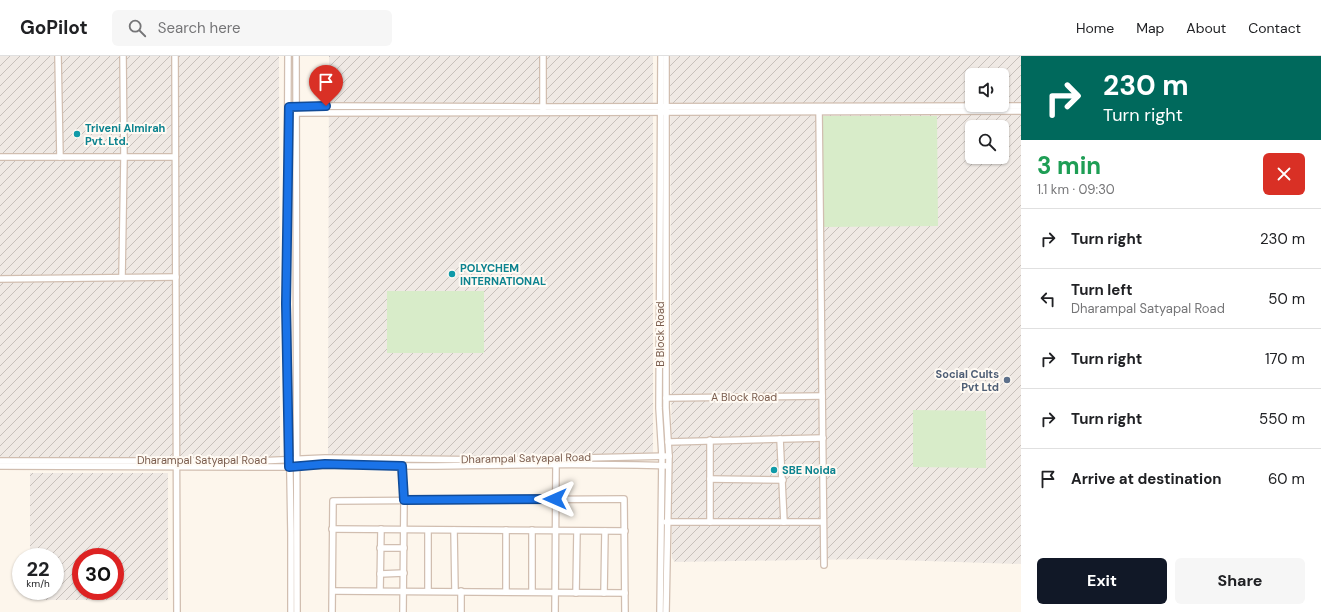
<!DOCTYPE html>
<meta charset="utf-8">
<style>
body{margin:0;font-family:"DM Sans",sans-serif;background:#f6f6f6;color:#202124;height:100vh;display:flex;flex-direction:column;font-size:15px;white-space:nowrap}
*{box-sizing:border-box;margin:0}
p{font-size:13px;color:#757577}
.icon{flex:none;width:22px;height:22px;fill:none;stroke:currentColor;stroke-width:2;stroke-linecap:round;stroke-linejoin:round}
.map{position:relative;flex:1;overflow:hidden}
.details{display:flex;flex-direction:column;background:#fff;width:300px}
.details>*{flex:none}
.guide{background:#00695c;color:#fff;overflow:hidden}
.buttons{position:absolute;left:965px;top:12px;display:grid;gap:8px}
.buttons a{display:grid;place-items:center;width:44px;height:44px;border-radius:6px;background:#fff;box-shadow:0 1px 3px #0004;font-size:20px}
.speed{position:absolute;left:12px;top:492px;display:flex;gap:8px;font-size:20px;font-weight:700;text-align:center}
.speed>*{display:grid;place-content:center;width:52px;height:52px;border-radius:50%;background:#fff;box-shadow:0 1px 3px #0004;line-height:1}
.speed small{font-size:10px;font-weight:400}
.speed .limit{border:6px solid #d22;background:#fff;color:#111}
.pin{position:absolute;display:grid;place-items:center;width:34px;height:34px;color:#fff;margin:-41px -17px;border-radius:50% 50% 50% 0;rotate:-45deg;box-shadow:0 0 4px #0007}
.pin .icon{rotate:45deg}
.me{position:absolute;width:44px;margin:-22px;rotate:270deg;stroke-linejoin:round;filter:drop-shadow(0 0 3px #0008)}
.turn{display:flex;align-items:center;gap:14px;height:84px;padding:0 16px;font-size:18px}
.turn .icon{width:52px;height:52px;stroke-width:2.5}
.turn b{display:block;font-size:28px;line-height:34px}
.round{display:grid;place-items:center;flex:none;width:42px;height:42px;border-radius:6px;background:#f6f6f6}
.headline{display:flex;align-items:center;justify-content:space-between;height:68px;padding:0 16px}
h1{font-size:24px;font-weight:700;line-height:30px;color:#1e9e55}
.button{display:flex;gap:8px;margin-top:auto;padding:8px 16px}
.button a{flex:1;height:46px;border-radius:6px;background:#111827;color:#fff;font-size:16px;font-weight:700;line-height:46px;text-align:center}
.button a+a{background:#f6f6f6;color:#202124}
ul{padding:0;list-style:none}
li{display:flex;align-items:center;gap:12px;height:60px;padding:0 16px;border-top:1px solid #e0e0e0}
li div{flex:1}
li b{display:block;font-size:15px}
li em{font-style:normal}
header{display:flex;align-items:center;gap:24px;box-sizing:border-box;height:56px;padding:0 20px;background:#fff;border-bottom:1px solid #e0e0e0}
header strong{font-size:19px}
nav{display:flex;gap:22px;margin-inline-start:auto;font-size:14px}
.search{width:280px;height:36px;background:#f6f6f6;display:flex;align-items:center;gap:10px;box-sizing:border-box;padding:0 14px;border-radius:6px;color:#757577;font-size:15px}
main{display:flex;flex:1;min-height:0}
.map>svg:first-child{display:block}
.industrial{fill:url(#industrial-furrows);fill-rule:evenodd}
.green{fill:#d8ecc9}
.lines{fill:none;stroke-linecap:round;stroke-linejoin:round}
.minor-casing{stroke:#d1beb0;stroke-width:8}
.minor{stroke:#fff;stroke-width:5.5}
.route-casing{stroke:#114b97;stroke-width:10}
.route{stroke:#1a73e8;stroke-width:7}
.culture-dot{fill:#0f9aa8;stroke:#fffaf3;stroke-width:1.5}
.service-dot{fill:#5c6f8a;stroke:#fffaf3;stroke-width:1.5}
.labels{text-anchor:middle;dominant-baseline:central;stroke-width:4;stroke-linejoin:round;paint-order:stroke}
.culture-label{font-size:11px;font-weight:bold;fill:#0d838f;stroke:#fffaf3;text-anchor:start}
.street-label{font-size:11px;fill:#7a5c4d;stroke:#fffaf3}
.service-label{font-size:11px;font-weight:bold;fill:#4e5e75;stroke:#fffaf3;text-anchor:end}
</style>
<header>
<strong>GoPilot</strong>
<div class="search"><svg class="icon" aria-label="search" viewBox="0 0 24 24"><circle cx="10" cy="10" r="6"/><path d="M15 15l6 6"/></svg>Search here</div>
<nav><a>Home</a><a>Map</a><a>About</a><a>Contact</a></nav>
</header>
<main>
<div class="map">
<svg width="1021" height="556" viewBox="0 0 1021 556">
<defs>
<pattern id="industrial-furrows" width="10" height="10" patternUnits="userSpaceOnUse"><rect width="10" height="10" fill="#efe9e4"/><path d="M-1 1l2-2M0 10L10 0M9 11l2-2" fill="none" stroke="#c7c0bb"/></pattern>
</defs>
<rect width="100%" height="100%" fill="#fdf6ec"/>
<g class="industrial">
<polygon points="0,0 279,0 280,401 0,403"/>
<polygon points="329,0 653,0 653,401 328,407"/>
<path d="M670,0H1021V508L866,503L675,506L672,502ZM972,19H1002V49H972ZM972,71H1002V101H972Z"/>
<path d="M30,417H168V544H30V535H55V501H30ZM81,501H115V535H81Z"/>
</g>
<g class="green">
<polygon points="823,60 937,60 938,170 823,171"/>
<rect x="387" y="235" width="97" height="62"/>
<polygon points="913,354 986,355 986,412 913,411"/>
</g>
<g class="lines">
<defs>
<g id="minor">
<polyline points="58,0 60,101"/>
<polyline points="175,0 177,556"/>
<polyline points="288,0 287,248 291,478 291,556"/>
<polyline points="296,0 297,556"/>
<polyline points="543,0 543,54"/>
<polyline points="666,0 666,352 669,400 666,556"/>
<polyline points="289,51 326,50 543,51 1021,50"/>
<polyline points="819,53 824,509"/>
<polyline points="289,57 1021,55"/>
<polyline points="0,101 175,101"/>
<polyline points="122,221 124,102 123,0"/>
<polyline points="0,223 176,221"/>
<polyline points="666,342 822,340"/>
<polyline points="780,383 784,466"/>
<polyline points="710,384 710,466"/>
<polyline points="668,386 823,382"/>
<polyline points="0,405 258,405 325,402 495,404 669,400"/>
<path d="M0,410L289,411C336,407 382,410 429,410C508,409 588,407 668,410"/>
<polyline points="402,410 404,444 403,556"/>
<polyline points="710,423 783,424"/>
<polyline points="666,466 823,466"/>
<polyline points="332,473 625,475"/>
<polyline points="428,474 428,535"/>
<polyline points="454,474 455,535"/>
<polyline points="506,474 506,536"/>
<polyline points="532,474 532,536"/>
<polyline points="380,492 404,492"/>
<polyline points="380,518 404,517"/>
<polyline points="333,535 625,537"/>
<polyline points="380,535 381,473"/>
<polyline points="576,537 577,475"/>
<polyline points="604,537 605,475"/>
<polyline points="332,556 333,445 624,443 625,556"/>
<polyline points="461,556 461,535"/>
<polyline points="555,556 556,408"/>
<polyline points="660,556 662,400 659,352 661,0"/>
</g>
</defs>
<use href="#minor" class="minor-casing"/>
<use href="#minor" class="minor"/>
</g>
<g class="lines">
<defs>
<polyline id="route" points="326,50 289,51 286,248 289,411 325,408 402,410 404,444 555,443"/>
</defs>
<use href="#route" class="route-casing"/>
<use href="#route" class="route"/>
</g>
<g class="culture-dot">
<circle cx="77" cy="78" r="4"/>
<circle cx="452" cy="218" r="4"/>
<circle cx="774" cy="414" r="4"/>
</g>
<circle class="service-dot" cx="1007" cy="324" r="4"/>
<g class="labels">
<g class="culture-label">
<text x="85" y="72">Triveni Almirah<tspan x="85" dy="13">Pvt. Ltd.</tspan></text>
<text x="460" y="212">POLYCHEM<tspan x="460" dy="13">INTERNATIONAL</tspan></text>
<text x="782" y="414">SBE Noida</text>
</g>
<g class="street-label">
<text transform="translate(660 278) rotate(-90)">B Block Road</text>
<text x="744" y="341">A Block Road</text>
<text transform="translate(526 402) rotate(-1)">Dharampal Satyapal Road</text>
<text x="202" y="404">Dharampal Satyapal Road</text>
</g>
<g class="service-label">
<text x="999" y="318">Social Cults<tspan x="999" dy="13">Pvt Ltd</tspan></text>
</g>
</g>
</svg>
<div class="buttons">
<a><svg class="icon" aria-label="sound" viewBox="0 0 24 24"><path d="M4 9h4l5-4v14l-5-4H4zM17 9q2 3 0 6"/></svg></a>
<a><svg class="icon" aria-label="search" viewBox="0 0 24 24"><circle cx="10" cy="10" r="6"/><path d="M15 15l6 6"/></svg></a>
</div>
<div class="speed"><div>22<small>km/h</small></div><div class="limit">30</div></div>
<div class="pin" style="left:326px;top:50px;background:#d93025"><svg class="icon" aria-label="arrive" viewBox="0 0 24 24"><path d="M6 21V4h12l-3 4 3 4H6"/></svg></div>
<svg class="me" style="left:555px;top:443px" viewBox="-20 -20 40 40"><path d="M0-17L14 15 0 8-14 15z" fill="#1a73e8" stroke="#fff" stroke-width="4"/></svg>
</div>
<section class="details">
<div class="guide">
<div class="turn"><svg class="icon" aria-label="right" viewBox="0 0 24 24"><path d="M7 20v-9h11M14 6l5 5-5 5"/></svg><div><b>230 m</b>Turn right</div></div>
</div>
<div class="headline"><div><h1>3 min</h1><p>1.1 km · 09:30</p></div><a class="round" style="background:#d93025;color:#fff"><svg class="icon" aria-label="close" viewBox="0 0 24 24"><path d="M6 6l12 12M18 6L6 18"/></svg></a></div>
<ul>
<li><svg class="icon" aria-label="right" viewBox="0 0 24 24"><path d="M7 20v-9h11M14 6l5 5-5 5"/></svg><div><b>Turn right</b></div><em>230 m</em></li>
<li><svg class="icon" aria-label="left" viewBox="0 0 24 24"><path d="M17 20v-9H6M10 6l-5 5 5 5"/></svg><div><b>Turn left</b><p>Dharampal Satyapal Road</p></div><em>50 m</em></li>
<li><svg class="icon" aria-label="right" viewBox="0 0 24 24"><path d="M7 20v-9h11M14 6l5 5-5 5"/></svg><div><b>Turn right</b></div><em>170 m</em></li>
<li><svg class="icon" aria-label="right" viewBox="0 0 24 24"><path d="M7 20v-9h11M14 6l5 5-5 5"/></svg><div><b>Turn right</b></div><em>550 m</em></li>
<li><svg class="icon" aria-label="arrive" viewBox="0 0 24 24"><path d="M6 21V4h12l-3 4 3 4H6"/></svg><div><b>Arrive at destination</b></div><em>60 m</em></li>
</ul>
<div class="button"><a>Exit</a><a>Share</a></div>
</section>
</main>
